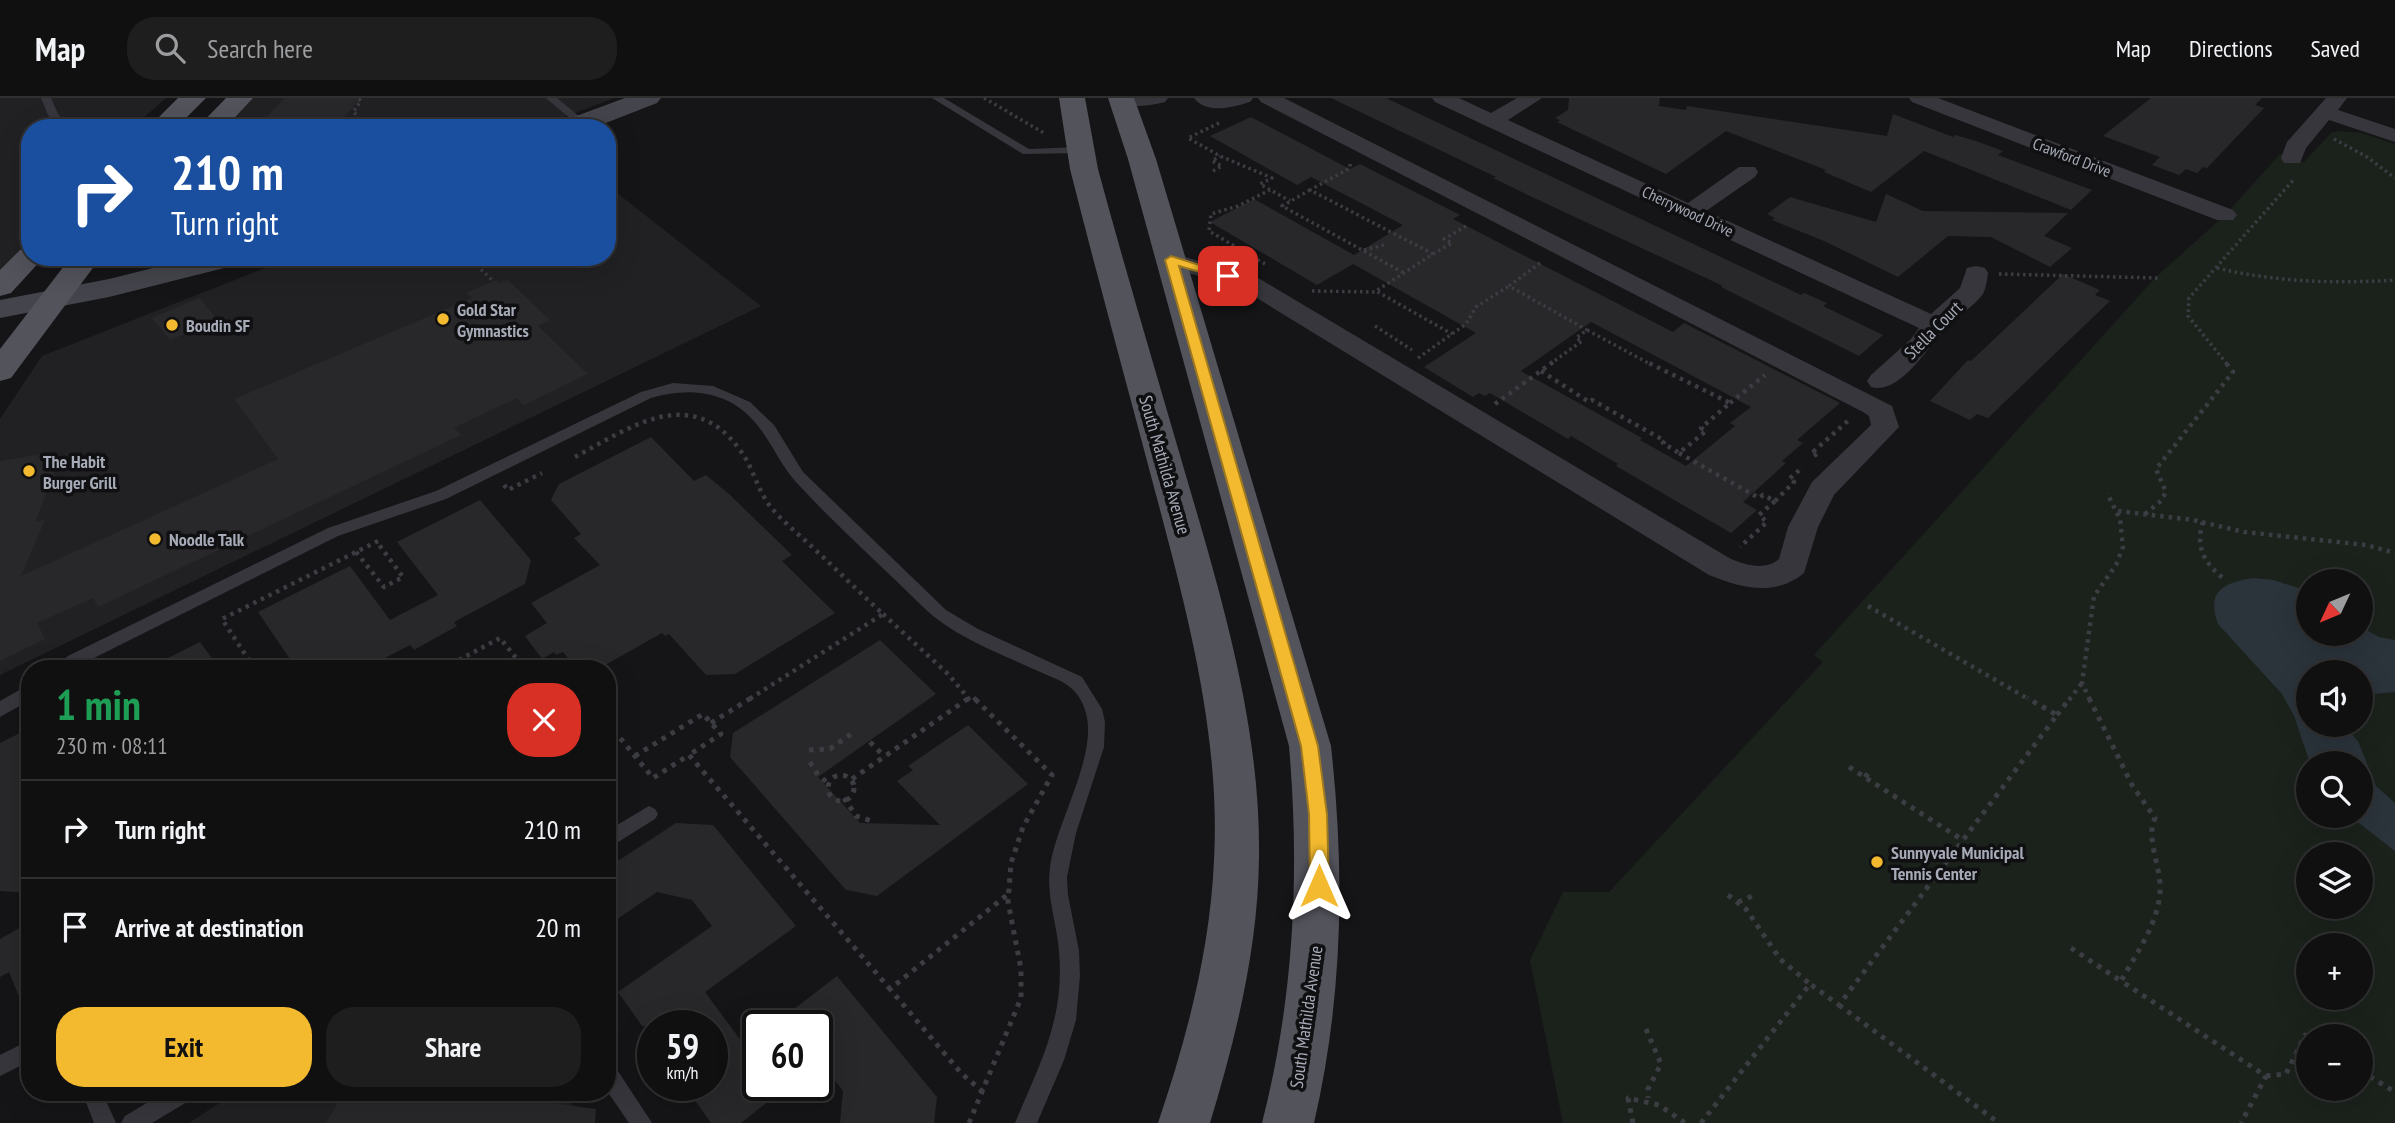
<!DOCTYPE html>
<meta charset="utf-8">
<style>
body{margin:0;font-family:"PT Sans Narrow",sans-serif;background:#1e1e1f;color:#f1f3f6;height:100vh;display:flex;flex-direction:column;font-size:26px;white-space:nowrap}
*{box-sizing:border-box;margin:0}
p{font-size:23px;color:#9c9d9f}
.icon{flex:none;width:38px;height:38px;fill:none;stroke:currentColor;stroke-width:2;stroke-linecap:round;stroke-linejoin:round}
.map{position:relative;flex:1;overflow:hidden}
.details{position:absolute;left:21px;top:562px;width:595px;height:441px;display:flex;flex-direction:column;background:#101011;border-radius:28px;box-shadow:0 7px 28px #0002,0 0 0 2px #303031}
.details>*{flex:none}
.guide{position:absolute;left:21px;top:21px;width:595px;height:147px;border-radius:28px;box-shadow:0 7px 28px #0002,0 0 0 2px #303031;background:#1a4fa0;color:#fff;overflow:hidden}
.needle{width:46px;rotate:226deg}
.fabs{position:absolute;left:2296px;top:471px;display:grid;gap:14px}
.fabs a{display:grid;place-items:center;width:77px;height:77px;border-radius:50%;background:#101011;box-shadow:0 7px 28px #0002,0 0 0 2px #303031;font-size:35px}
.speed{position:absolute;left:637px;top:912px;display:flex;gap:14px;font-size:35px;font-weight:700;text-align:center}
.speed>*{display:grid;place-content:center;width:91px;height:91px;border-radius:50%;background:#101011;box-shadow:0 7px 28px #0002,0 0 0 2px #303031;line-height:1}
.speed small{font-size:18px;font-weight:400}
.speed .limit{border:4px solid #111;border-radius:10px;background:#fff;color:#111}
.pin{position:absolute;display:grid;place-items:center;width:60px;height:60px;color:#fff;margin:-30px;border-radius:14px;box-shadow:0 4px 10px #0006}
.me{position:absolute;width:77px;margin:-38px;rotate:0deg;stroke-linejoin:round;filter:drop-shadow(0 0 5px #0008)}
.turn{display:flex;align-items:center;gap:24px;height:147px;padding:0 35px;font-size:32px}
.turn .icon{width:91px;height:91px;stroke-width:2.5}
.turn b{display:block;font-size:49px;line-height:60px}
.round{display:grid;place-items:center;flex:none;width:74px;height:74px;border-radius:28px;background:#1e1e1f}
.headline{display:flex;align-items:center;justify-content:space-between;height:119px;padding:0 35px}
h1{font-size:42px;font-weight:800;line-height:52px;color:#1e9e55}
.cta{display:flex;gap:14px;margin-top:auto;padding:14px 35px}
.cta a{flex:1;height:80px;border-radius:28px;background:#f4ba2f;color:#111;font-size:28px;font-weight:800;line-height:80px;text-align:center}
.cta a+a{background:#1e1e1f;color:#f1f3f6}
ul{padding:0;list-style:none}
li{display:flex;align-items:center;gap:21px;height:98px;padding:0 35px;border-top:2px solid #303031}
li div{flex:1}
li b{display:block;font-size:26px}
li em{font-style:normal}
header{display:flex;align-items:center;gap:42px;box-sizing:border-box;height:98px;padding:0 35px;background:#101011;border-bottom:2px solid #303031}
header strong{font-size:33px}
nav{display:flex;gap:38px;margin-inline-start:auto;font-size:24px}
.search{width:490px;height:63px;background:#1e1e1f;display:flex;align-items:center;gap:18px;box-sizing:border-box;padding:0 24px;border-radius:28px;color:#9c9d9f;font-size:26px}
.map>svg:first-child{display:block}
.built{fill:#212124}
.green{fill:#1b221c;fill-rule:evenodd}
.water{fill:#2b333b}
.building{fill:#28282b;fill-rule:evenodd}
.lines{fill:none;stroke-linecap:round;stroke-linejoin:round}
.path-far2{stroke:#3c3d43;stroke-width:3.5;stroke-dasharray:2.5 3.5;stroke-linecap:butt}
.path-far1{stroke:#3c3d43;stroke-width:4.5;stroke-dasharray:3.5 5;stroke-linecap:butt}
.path{stroke:#3c3d43;stroke-width:5;stroke-dasharray:4.5 6;stroke-linecap:butt}
.lane{fill:#36363c;fill-rule:evenodd}
.street{fill:#36363c;fill-rule:evenodd}
.secondary{fill:#44454c;fill-rule:evenodd}
.primary{fill:#52535b;fill-rule:evenodd}
.route{fill:#f4ba2f;stroke:#9f791f;stroke-width:2}
.poi-dot{fill:#f4ba2f;stroke:#101012;stroke-width:2.5}
.labels{text-anchor:middle;dominant-baseline:central;stroke-width:7;stroke-linejoin:round;paint-order:stroke}
.far-street-label{font-size:16px;fill:#a6abb7;stroke:#101012}
.poi-label{font-size:18px;font-weight:bold;fill:#a6abb7;stroke:#101012;text-anchor:start}
.street-label{font-size:18px;fill:#a6abb7;stroke:#101012}
</style>
<header>
<strong>Map</strong>
<div class="search"><svg class="icon" aria-label="search" viewBox="0 0 24 24"><circle cx="10" cy="10" r="6"/><path d="M15 15l6 6"/></svg>Search here</div>
<nav><a>Map</a><a>Directions</a><a>Saved</a></nav>
</header>
<div class="map">
<svg width="2395" height="1025" viewBox="0 0 2395 1025">
<rect width="100%" height="100%" fill="#151517"/>
<g class="built">
<polygon points="0,0 166,0 132,30 30,30 30,144 0,174"/>
<polygon points="248,0 614,0 536,30 218,30"/>
<polygon points="607,87 761,208 0,577 0,321 42,258 293,159 607,159"/>
<polygon points="236,994 563,994 583,1025 189,1025"/>
</g>
<path class="green" d="M2339,33L2361,35L2395,46V1025H1563L1530,862L1563,794H1609L1823,564L1814,557L2156,179L2225,117L2280,56L2304,64L2331,35ZM2308,483H2361V536H2308ZM2308,574H2361V626H2308ZM2308,665H2361V718H2308ZM2308,756H2361V808H2308ZM2308,847H2361V900H2308ZM2308,938H2361V990H2308Z"/>
<path class="water" d="M2253,480L2273,482L2308,493V536H2361V529L2379,539L2395,542V594L2361,597V574H2308V626L2343,627L2358,643L2376,688L2395,705V753L2350,718H2361V665H2310L2294,618L2282,596L2218,526C2206,493 2223,485 2253,480Z"/>
<g class="building">
<polygon points="285,0 361,0 334,30 256,30"/>
<polygon points="1331,0 1386,0 1801,197 1804,195 1827,205 1823,208 1883,237 1859,258 1721,189 1723,188 1532,99 1493,80 1496,79"/>
<polygon points="1569,0 1660,0 1659,8 1686,12 1687,8 1887,38 1893,16 1953,39 1955,37 1976,43 2003,53 1998,57 2092,92 2071,112 1924,53 1871,94 1824,74 1826,72 1726,33 1666,76 1557,24 1560,22 1555,20 1568,12"/>
<polygon points="2151,0 2262,0 2255,7 2264,10 2207,70 2203,69 2197,75 2186,71 2179,77 2152,67 2160,59 2103,38"/>
<path d="M1251,19L1350,71L1360,66L1460,117L1453,121L1673,234L1684,225L1840,305L1797,342L1803,345L1782,363L1786,365L1743,404L1757,412L1731,435L1616,368L1618,366L1571,338L1568,341L1490,295L1485,298L1479,295L1473,299L1424,269L1476,235L1353,166L1317,187L1210,124L1254,101L1354,157L1403,127L1311,79L1297,87L1210,38ZM1591,224L1665,263L1751,309L1730,325L1735,328L1686,368L1640,342L1642,340L1521,273Z"/>
<polygon points="1886,96 1923,113 2068,115 2044,138 2072,150 2050,169 1991,139 1948,138 1898,179 1824,143 1772,122 1775,120 1767,116 1790,99 1876,124"/>
<polygon points="2063,176 2100,192 2095,197 2110,203 1988,320 1977,316 1970,322 1930,303 1968,262 1971,263"/>
<polygon points="496,182 499,185 508,182 550,222 538,228 588,276 524,307 517,300 454,330 461,337 98,509 93,500 37,525 45,541 0,563 0,363 54,354 50,363 60,361 35,424 45,422 21,478 278,361 234,301 472,200 466,195"/>
<polygon points="199,200 218,222 170,242 152,220"/>
<polygon points="651,339 694,383 706,377 729,396 792,457 782,463 835,515 735,576 706,577 669,536 665,538 662,535 600,570 576,570 563,554 556,557 554,554 542,561 525,538 547,525 531,505 600,467 574,440 581,436 551,402 559,386"/>
<polygon points="480,402 531,462 525,486 454,524 457,528 414,552 410,547 366,570 296,570 258,514 350,468 390,522 438,497 397,444"/>
<polygon points="880,542 936,596 818,679 860,725 940,727 897,683 913,672 908,668 968,627 1028,686 877,798 846,792 730,659 733,635"/>
<polygon points="200,544 219,570 148,570"/>
<polygon points="30,630 30,795 0,793 0,645"/>
<polygon points="676,725 713,727 796,828 705,894 745,948 758,938 758,987 789,987 741,1025 711,1025 684,987 712,987 712,928 642,928 618,894 712,828 692,802 657,794 607,828 607,770"/>
<polygon points="30,824 30,923 29,923 9,874 0,879 0,841"/>
<polygon points="837,878 937,999 934,1025 840,1025 843,993 817,960 817,928 772,928"/>
<polygon points="344,994 512,994 510,999 596,1011 595,1025 326,1025"/>
</g>
<g class="lines">
<g class="path-far2">
<polyline points="984,0 1044,35"/>
<polyline points="357,22 357,17 353,14 361,3 358,0"/>
<polyline points="1219,25 1188,40 1220,58 1272,80 1260,86 1290,103"/>
<polyline points="332,30 351,23 370,25 372,30"/>
<polyline points="2334,41 2367,59 2395,80"/>
<polyline points="1350,66 1350,70 1310,92 1433,156 1376,193 1452,236"/>
<polyline points="1213,73 1222,68 1212,63 1220,58"/>
<polyline points="1310,92 1282,108 1404,175"/>
<polyline points="1364,152 1384,147"/>
<polyline points="1433,156 1452,145 1444,141 1468,127"/>
<polyline points="468,159 492,182"/>
<polyline points="1540,165 1509,188 1587,232"/>
<polyline points="1265,166 1209,133 1211,116 1238,108 1270,92"/>
<path d="M2217,170C2275,184 2335,186 2395,182"/>
<polyline points="1999,176 2159,180"/>
<polyline points="1312,193 1376,194"/>
<polyline points="1375,228 1412,252"/>
<polyline points="1418,260 1466,226 1476,209 1509,188"/>
<polyline points="1550,266 1582,243 1576,240 1587,232 1650,266"/>
<polyline points="2227,266 2188,218 2189,200 2295,80"/>
</g>
<g class="path-far1">
<polyline points="1541,273 1589,304 1592,302 1665,343 1663,345 1679,355 1706,333 1701,330 1730,305 1647,264"/>
<polyline points="1730,305 1765,277"/>
<polyline points="1495,306 1553,264"/>
<polyline points="1679,355 1759,400 1763,397 1775,403 1759,417 1767,424 1740,449"/>
<polyline points="1814,358 1818,355 1814,353 1850,321"/>
<path d="M575,359C631,329 691,285 740,352C753,369 757,391 770,408C781,422 796,434 809,446C834,469 858,493 883,516L748,602"/>
<polyline points="504,387 508,392 542,375"/>
<polyline points="1775,403 1794,384 1789,381 1803,369"/>
<polyline points="2118,413 2193,422 2244,434 2366,447 2395,455"/>
<polyline points="2145,416 2161,403 2166,394 2156,371 2233,274 2225,264"/>
<path d="M2203,424C2195,448 2204,465 2223,480"/>
<polyline points="356,454 384,489 403,479 377,444"/>
<polyline points="1868,508 2030,602"/>
<polyline points="883,516 948,576 969,601"/>
<polyline points="556,561 564,570"/>
<polyline points="254,570 222,521 382,441"/>
<polyline points="444,570 500,540 524,570"/>
<polyline points="967,602 972,598 976,602"/>
<polyline points="2069,602 2082,585"/>
<polyline points="2090,602 2082,585 2094,498 2116,467 2123,449 2120,421 2107,395"/>
</g>
<g class="path">
<path d="M2089,600L2132,687L2155,720C2145,741 2162,770 2160,794C2158,826 2136,856 2121,883L2266,978L2241,1025"/>
<polyline points="2057,617 2070,600"/>
<polyline points="607,624 653,680 689,657 890,891"/>
<polyline points="711,625 751,600"/>
<polyline points="870,644 885,659"/>
<polyline points="809,652 830,651 851,636"/>
<polyline points="635,658 703,616 721,636 689,657"/>
<polyline points="810,664 818,677 828,685"/>
<polyline points="1849,669 1964,743"/>
<circle cx="841" cy="690" r="13"/>
<polyline points="1865,679 1870,673"/>
<polyline points="852,681 969,600"/>
<polyline points="844,700 856,718 875,724"/>
<polyline points="1728,797 1746,811 1780,861 1810,886"/>
<polyline points="1738,804 1755,797"/>
<polyline points="2071,850 2121,883"/>
<polyline points="1839,907 1999,1025"/>
<polyline points="1646,931 1661,966 1648,991 1648,1000"/>
<polyline points="2361,973 2395,994"/>
<polyline points="2266,978 2286,976 2305,937 2308,939"/>
<polyline points="983,994 961,975 890,891 1007,797"/>
<polyline points="969,1025 1021,900 1021,871 1008,804 1011,765 1023,729 1052,677 974,600"/>
<polyline points="1633,1025 1628,1000 1659,1007 1685,1025"/>
<polyline points="1701,1025 1810,886 1839,907 2057,617 2027,600"/>
</g>
<g class="lane">
<polygon points="41,0 51,0 58,16 70,30 59,30 48,17"/>
<polygon points="546,0 557,0 587,25 578,27"/>
<polygon points="932,0 944,0 1029,51 1080,49 1085,52 1080,55 1023,56"/>
<path d="M673,285L713,288L750,304L774,327L803,374L946,512L978,531L1082,579L1102,611L1105,624L1104,649L1076,735L1067,779L1068,797L1079,853L1080,878L1076,922L1064,962L1037,1025H1015C1040,965 1065,921 1059,853C1057,825 1046,799 1050,769C1056,724 1100,654 1085,612C1083,604 1077,595 1071,590C1063,582 1048,578 1038,573C999,555 954,539 923,509C881,467 835,427 795,383C775,360 767,331 741,311C714,291 682,291 651,300L446,401L338,438L74,570H54L68,558L328,430L436,393L641,294Z"/>
<polygon points="30,586 30,602 0,619 0,603"/>
<polygon points="649,708 655,711 658,716 655,721 607,751 607,733"/>
<polygon points="30,942 30,963 0,978 0,957"/>
<polygon points="607,964 614,967 652,1025 629,1025 607,993"/>
<polygon points="82,994 102,994 116,1025 94,1025"/>
<polygon points="165,994 195,994 192,1001 152,1025 121,1025 125,1018"/>
</g>
<g class="street">
<path d="M1113,0H1168L1165,4C1150,8 1130,10 1115,6Z"/>
<path d="M1194,0H1253L1250,4C1233,9 1207,17 1194,0Z"/>
<path d="M1258,0H1284L1892,308L1899,329L1834,397L1818,429L1804,475C1775,499 1741,490 1709,477L1242,191L1162,167L1159,162L1162,157L1171,155L1260,181L1731,461C1746,467 1765,473 1779,461L1788,429L1812,384L1871,327L1869,318L1863,314L1261,4Z"/>
<path d="M1432,0H1459L1491,15L1517,0H1542L1508,22L1688,105L1739,69H1755L1758,74L1755,79L1706,113L1931,216L1960,190L1967,170L1976,168L1985,170L1988,175C1987,182 1986,190 1983,196C1973,210 1954,219 1943,233C1926,252 1899,297 1871,289L1867,283L1871,277L1911,241L1919,230L1435,4Z"/>
<polygon points="1909,0 1938,0 2233,112 2237,117 2233,122 2217,122 1912,4"/>
<polygon points="2326,0 2347,0 2338,12 2395,31 2395,44 2329,22 2306,50 2300,65 2284,65 2281,60 2287,44"/>
</g>
<g class="secondary">
<polygon points="625,0 661,0 657,5 593,30 556,30 560,24"/>
<polygon points="197,159 249,159 244,165 109,199 0,220 0,202 109,181"/>
</g>
<g class="primary">
<polygon points="178,0 206,0 176,30 148,30"/>
<polygon points="226,0 253,0 225,30 197,30"/>
<path d="M1059,0H1085L1098,71C1125,171 1155,271 1184,371C1221,497 1261,628 1259,760C1258,851 1236,939 1210,1025H1158C1187,939 1210,853 1214,762C1221,633 1184,502 1151,378C1124,276 1096,174 1070,71Z"/>
<path d="M1108,0H1134L1156,61L1331,648C1345,776 1343,899 1314,1025H1262C1294,900 1300,776 1289,648L1128,61Z"/>
<polygon points="30,149 30,159 44,159 11,195 0,198 0,172 20,152"/>
<polygon points="71,159 101,159 11,280 0,283 0,251"/>
</g>
</g>
<polygon class="route" points="1171,158 1234,178 1228,182 1179,168 1318,648 1327,716 1329,788 1326,794 1319,796 1312,794 1310,788 1309,716 1301,648 1165,162"/>
<g class="poi-dot">
<circle cx="443" cy="221" r="7"/>
<circle cx="172" cy="227" r="7"/>
<circle cx="29" cy="373" r="7"/>
<circle cx="155" cy="441" r="7"/>
<circle cx="1877" cy="764" r="7"/>
</g>
<g class="labels">
<g class="far-street-label">
<text transform="translate(2072 59) rotate(21)">Crawford Drive</text>
<text transform="translate(1688 113) rotate(25)">Cherrywood Drive</text>
</g>
<g class="poi-label">
<text x="457" y="211">Gold Star<tspan x="457" dy="21">Gymnastics</tspan></text>
<text x="186" y="227">Boudin SF</text>
<text x="43" y="363">The Habit<tspan x="43" dy="21">Burger Grill</tspan></text>
<text x="169" y="441">Noodle Talk</text>
<text x="1891" y="754">Sunnyvale Municipal<tspan x="1891" dy="21">Tennis Center</tspan></text>
</g>
<g class="street-label">
<text transform="translate(1933 232) rotate(-45)">Stella Court</text>
<text transform="translate(1165 367) rotate(74)">South Mathilda Avenue</text>
<text transform="translate(1306 919) rotate(-82)">South Mathilda Avenue</text>
</g>
</g>
</svg>
<div class="fabs">
<a><svg class="needle" viewBox="-14 -14 28 28"><path d="M0-13l5 13h-10z" fill="#e53935"/><path d="M0 13l5-13h-10z" fill="#9c9d9f"/></svg></a>
<a><svg class="icon" aria-label="sound" viewBox="0 0 24 24"><path d="M4 9h4l5-4v14l-5-4H4zM17 9q2 3 0 6"/></svg></a>
<a><svg class="icon" aria-label="search" viewBox="0 0 24 24"><circle cx="10" cy="10" r="6"/><path d="M15 15l6 6"/></svg></a>
<a><svg class="icon" aria-label="layers" viewBox="0 0 24 24"><path d="M12 4l9 5-9 5-9-5zM3 14l9 5 9-5"/></svg></a>
<a>+</a>
<a>−</a>
</div>
<div class="speed"><div>59<small>km/h</small></div><div class="limit">60</div></div>
<div class="pin" style="left:1228px;top:178px;background:#d93025"><svg class="icon" aria-label="arrive" viewBox="0 0 24 24"><path d="M6 21V4h12l-3 4 3 4H6"/></svg></div>
<svg class="me" style="left:1319px;top:788px" viewBox="-20 -20 40 40"><path d="M0-17L14 15 0 8-14 15z" fill="#f4ba2f" stroke="#fff" stroke-width="4"/></svg>
<div class="guide">
<div class="turn"><svg class="icon" aria-label="right" viewBox="0 0 24 24"><path d="M7 20v-9h11M14 6l5 5-5 5"/></svg><div><b>210 m</b>Turn right</div></div>
</div>
<section class="details">
<div class="headline"><div><h1>1 min</h1><p>230 m · 08:11</p></div><a class="round" style="background:#d93025;color:#fff"><svg class="icon" aria-label="close" viewBox="0 0 24 24"><path d="M6 6l12 12M18 6L6 18"/></svg></a></div>
<ul>
<li><svg class="icon" aria-label="right" viewBox="0 0 24 24"><path d="M7 20v-9h11M14 6l5 5-5 5"/></svg><div><b>Turn right</b></div><em>210 m</em></li>
<li><svg class="icon" aria-label="arrive" viewBox="0 0 24 24"><path d="M6 21V4h12l-3 4 3 4H6"/></svg><div><b>Arrive at destination</b></div><em>20 m</em></li>
</ul>
<div class="cta"><a>Exit</a><a>Share</a></div>
</section>
</div>
